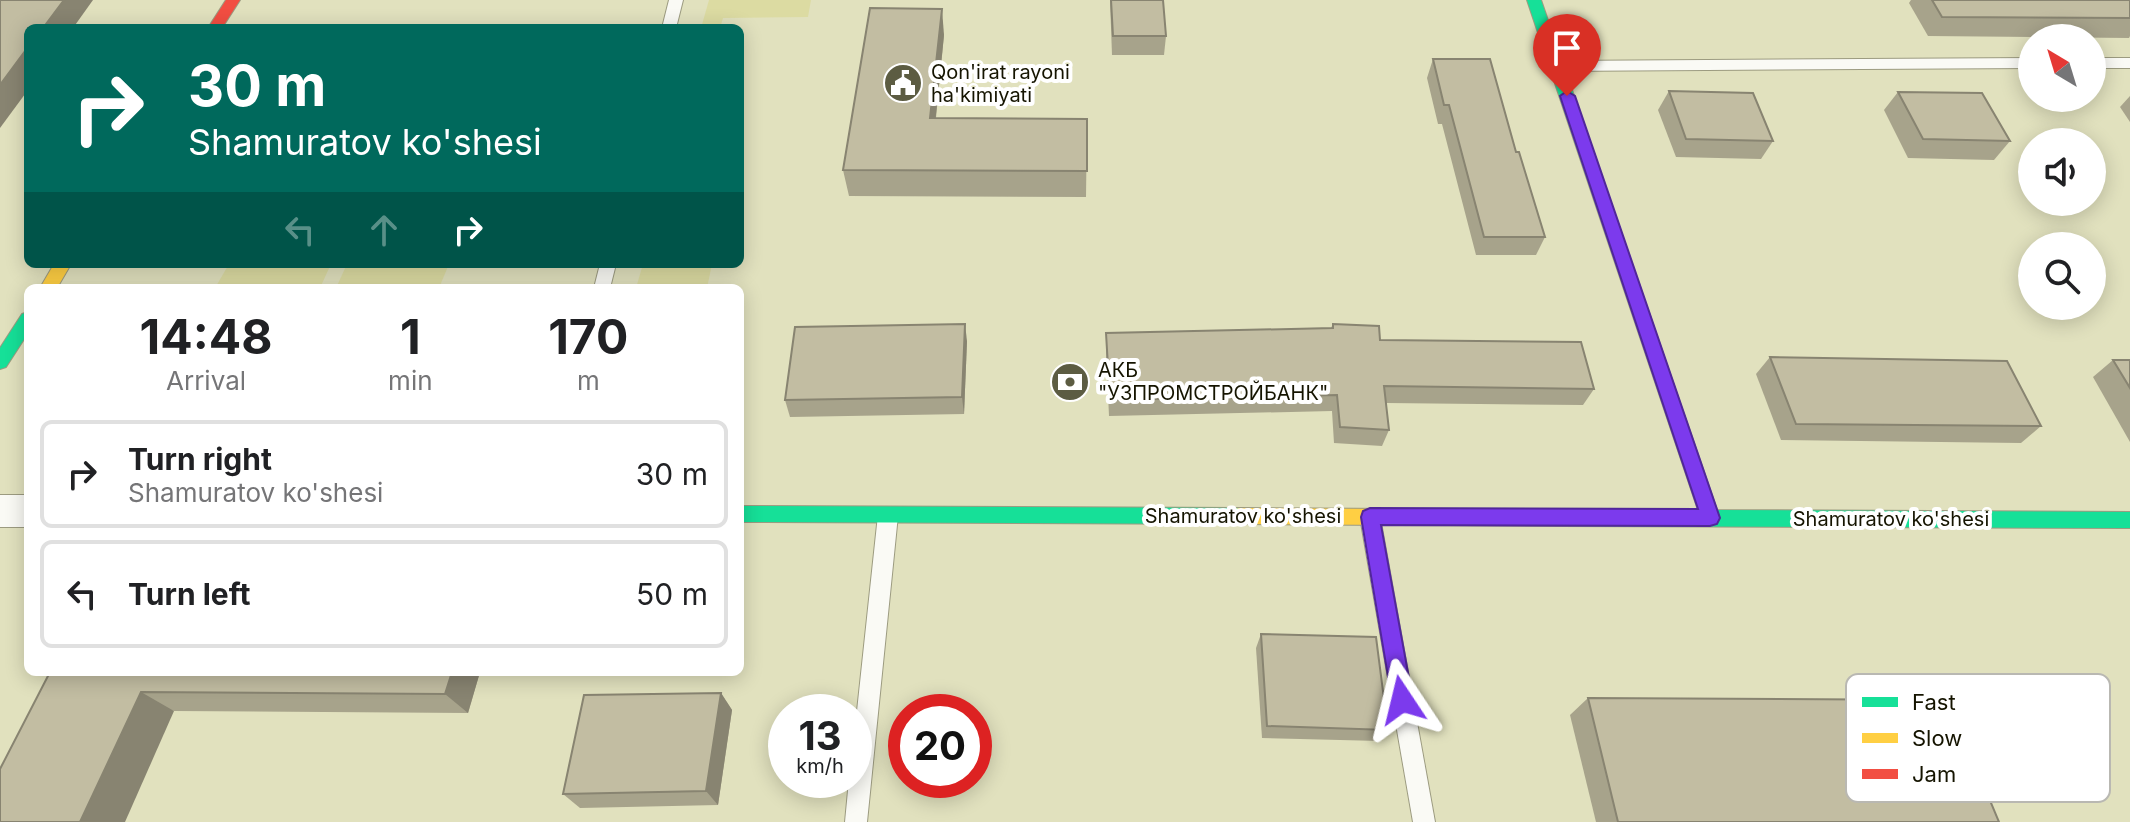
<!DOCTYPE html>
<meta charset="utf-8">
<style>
body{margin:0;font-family:Inter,sans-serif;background:#f6f6f6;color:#202124;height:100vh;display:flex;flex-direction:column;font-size:30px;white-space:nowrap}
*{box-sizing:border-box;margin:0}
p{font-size:26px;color:#757577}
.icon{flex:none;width:44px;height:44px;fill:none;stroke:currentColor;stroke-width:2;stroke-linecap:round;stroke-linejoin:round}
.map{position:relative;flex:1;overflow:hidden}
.side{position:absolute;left:24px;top:284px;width:720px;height:392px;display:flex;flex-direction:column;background:#fff;border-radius:12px;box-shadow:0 4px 20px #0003}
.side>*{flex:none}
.guide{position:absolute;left:24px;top:24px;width:720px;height:244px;border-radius:12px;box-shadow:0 4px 20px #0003;background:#00695c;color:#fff;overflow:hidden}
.needle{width:52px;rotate:322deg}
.fabs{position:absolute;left:2018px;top:24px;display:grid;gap:16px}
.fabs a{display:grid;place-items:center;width:88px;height:88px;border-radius:50%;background:#fff;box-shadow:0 4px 20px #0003;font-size:40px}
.speed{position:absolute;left:768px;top:694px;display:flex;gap:16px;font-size:40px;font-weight:700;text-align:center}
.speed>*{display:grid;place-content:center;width:104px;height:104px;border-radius:50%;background:#fff;box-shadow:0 4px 20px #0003;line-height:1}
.speed small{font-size:20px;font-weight:400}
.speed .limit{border:12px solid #d22;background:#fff;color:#111}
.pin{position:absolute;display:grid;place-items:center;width:68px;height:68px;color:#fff;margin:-82px -34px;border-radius:50% 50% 50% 0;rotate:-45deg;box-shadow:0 0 8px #0007}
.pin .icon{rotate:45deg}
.me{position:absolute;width:88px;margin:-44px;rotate:350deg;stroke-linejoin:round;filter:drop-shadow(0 0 6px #0008)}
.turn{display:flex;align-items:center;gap:28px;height:168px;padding:0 32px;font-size:36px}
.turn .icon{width:104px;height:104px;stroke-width:2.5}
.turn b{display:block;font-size:56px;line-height:68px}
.lanes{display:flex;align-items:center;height:76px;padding:0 32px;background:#0003;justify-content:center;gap:40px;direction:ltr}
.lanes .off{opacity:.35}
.eta{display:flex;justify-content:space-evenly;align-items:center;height:136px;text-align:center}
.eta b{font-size:48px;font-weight:700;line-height:56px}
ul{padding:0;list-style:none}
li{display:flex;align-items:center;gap:24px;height:108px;margin:0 16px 12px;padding:0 16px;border:4px solid #e0e0e0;border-radius:12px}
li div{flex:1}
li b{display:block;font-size:30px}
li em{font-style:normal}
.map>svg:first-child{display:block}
.green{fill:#dcdba2}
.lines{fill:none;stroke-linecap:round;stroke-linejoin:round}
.lane-casing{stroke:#9c9b80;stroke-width:2}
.street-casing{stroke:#9c9b80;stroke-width:2}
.fast-casing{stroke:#9c9b80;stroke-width:2}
.slow-casing{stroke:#9c9b80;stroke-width:2}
.jam-casing{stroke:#9c9b80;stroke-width:2}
.lane{fill:#fafaf5;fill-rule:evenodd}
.street{fill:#fafaf5;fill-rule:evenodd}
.fast{fill:#16e098;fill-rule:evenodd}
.slow{fill:#ffcf43;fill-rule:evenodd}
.jam{fill:#f24e42;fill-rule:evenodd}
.wall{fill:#a7a38b}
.shaded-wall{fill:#888471}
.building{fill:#c2bda2;stroke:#888471;stroke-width:2}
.route{fill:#7c3aed;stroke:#51269a;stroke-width:2}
.labels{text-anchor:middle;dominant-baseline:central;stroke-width:8;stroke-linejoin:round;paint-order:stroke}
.poi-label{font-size:20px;fill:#151400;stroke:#fff;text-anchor:start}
.street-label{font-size:20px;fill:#151400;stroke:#fff}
.key{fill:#fff;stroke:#b9b8b2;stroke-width:2}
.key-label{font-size:22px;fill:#151400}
</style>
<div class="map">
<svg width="2130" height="822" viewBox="0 0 2130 822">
<rect width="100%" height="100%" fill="#e1e1be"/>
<g class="green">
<polygon points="709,0 811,0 808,17 723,18 720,28 701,28"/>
<polygon points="229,264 331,264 320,288 215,288"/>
<polygon points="347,264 449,264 439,288 336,288"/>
<polygon points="643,264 712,264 707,288 636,288"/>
</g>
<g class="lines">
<defs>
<g id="lane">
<polygon points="669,0 683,0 676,28 662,28"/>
<polygon points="2032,58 2032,68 1557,71 1550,66 1557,61"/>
<rect x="2092" y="58" width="38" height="10"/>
<polygon points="600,264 616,264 610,288 594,288"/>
<polygon points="888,507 895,509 898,515 867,822 845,822 849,780 854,780 854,739 878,515 881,509"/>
<polygon points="1370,509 1377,511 1380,517 1435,822 1413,822 1360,517 1363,511"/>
</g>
<rect id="street" x="0" y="495" width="28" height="32"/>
<g id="fast">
<polygon points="1527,0 1541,0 1717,510 2130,512 2130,528 1560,526 1553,524 1550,518 1553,512 1560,510 1698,510"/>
<polygon points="28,312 28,333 6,367 0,369 0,348 22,314"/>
<polygon points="740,506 1239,508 1246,510 1249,516 1246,522 1239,524 740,522"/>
</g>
<g id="slow">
<polygon points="54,264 71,264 57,288 40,288"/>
<polygon points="1239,508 1560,510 1567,512 1570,518 1567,524 1560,526 1239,524 1232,522 1229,516 1232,510"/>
</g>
<polygon id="jam" points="226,0 240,0 222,28 208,28"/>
</defs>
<use href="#lane" class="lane-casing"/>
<use href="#street" class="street-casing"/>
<use href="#fast" class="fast-casing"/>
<use href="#slow" class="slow-casing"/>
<use href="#jam" class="jam-casing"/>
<use href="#lane" class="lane"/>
<use href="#street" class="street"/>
<use href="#fast" class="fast"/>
<use href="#slow" class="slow"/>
<use href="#jam" class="jam"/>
</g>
<g class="wall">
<polygon points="1110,0 1163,0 1166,36 1164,55 1112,55"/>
<polygon points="1911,0 2130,0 2130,36 2129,38 1928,36 1909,3"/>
<polygon points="944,35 936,118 1087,119 1086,197 849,196 843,170"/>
<polygon points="1433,59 1516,152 1545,237 1536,255 1476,255 1442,124 1438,124 1427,78"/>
<polygon points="1669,91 1773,141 1761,159 1676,157 1658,110"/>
<polygon points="1898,92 2010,141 1994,160 1908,158 1884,110"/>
<polygon points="2130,96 2130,122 2120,107"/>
<polygon points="1333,324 1380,340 1594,389 1583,405 1386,403 1389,430 1382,446 1334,443 1332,411 1109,416 1106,350 1106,333 1331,328"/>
<polygon points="967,341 964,414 790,417 785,400"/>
<polygon points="1770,357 2041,426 2021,443 1781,440 1756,374"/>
<polygon points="2113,360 2130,360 2130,442 2093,377"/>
<polygon points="1261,634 1388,730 1380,741 1262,738 1256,648"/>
<polygon points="50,672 480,672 468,713 174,711"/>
<polygon points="721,693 732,710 718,805 580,808 563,794"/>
<polygon points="1588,698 1999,822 1596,822 1570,715"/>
</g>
<g class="shaded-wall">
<polygon points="64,0 93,0 73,28 43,28"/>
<polygon points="942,9 944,35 933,144 930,118"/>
<polygon points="28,47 28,90 0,128 0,85"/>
<polygon points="965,324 967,341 964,414 962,397"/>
<polygon points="452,672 480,672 468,713 445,694"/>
<polygon points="141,692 174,711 125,822 80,822"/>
<polygon points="721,693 732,710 718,805 706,791"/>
</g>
<g class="building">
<polygon points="0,0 64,0 43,28 28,28 28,47 0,85"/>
<polygon points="1111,0 1163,0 1166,36 1113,36"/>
<polygon points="1932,0 2130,0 2130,18 1942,17"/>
<polygon points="870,8 942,9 930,118 1087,119 1087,171 843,170"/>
<polygon points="1433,59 1490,59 1516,152 1519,152 1545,237 1484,237 1449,105 1444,105"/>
<polygon points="1669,91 1753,93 1773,141 1686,139"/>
<polygon points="1898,92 1982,93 2010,141 1923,139"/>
<polygon points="965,324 962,397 785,400 795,327"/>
<polygon points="1333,324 1379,326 1380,340 1581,342 1594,389 1384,386 1389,430 1340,427 1337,395 1110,400 1106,333 1333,328"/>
<polygon points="1770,357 2007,361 2041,426 1796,424"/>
<polygon points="2113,360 2130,360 2130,388"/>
<polygon points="1261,634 1376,637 1388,730 1267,726"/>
<polygon points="50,672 452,672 445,694 141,692 80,822 0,822 0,769"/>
<polygon points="721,693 706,791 563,794 584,695"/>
<polygon points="1588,698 1948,700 1999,822 1618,822"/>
</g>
<polygon class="route" points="1567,91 1575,96 1720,518 1717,524 1710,526 1381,525 1413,700 1410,707 1402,710 1395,707 1392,700 1361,517 1363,511 1370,508 1698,509 1560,96"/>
<defs>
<symbol id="civic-disc" viewBox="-11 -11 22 22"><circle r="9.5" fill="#5c5c42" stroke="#fff"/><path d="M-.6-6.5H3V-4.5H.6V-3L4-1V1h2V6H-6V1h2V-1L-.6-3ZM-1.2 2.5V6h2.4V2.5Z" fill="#fff"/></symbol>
<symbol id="bank-disc" viewBox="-11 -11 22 22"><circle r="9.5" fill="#5c5c42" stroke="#fff"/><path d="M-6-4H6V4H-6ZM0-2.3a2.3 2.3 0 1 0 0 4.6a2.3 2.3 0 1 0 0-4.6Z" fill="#fff"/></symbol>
</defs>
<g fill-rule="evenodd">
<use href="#civic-disc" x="881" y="61" width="44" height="44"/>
<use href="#bank-disc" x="1048" y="360" width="44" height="44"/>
</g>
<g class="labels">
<g class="poi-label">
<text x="931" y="72">Qon'irat rayoni<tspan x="931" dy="23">ha'kimiyati</tspan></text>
<text x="1098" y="370">АКБ<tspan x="1098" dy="23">"УЗПРОМСТРОЙБАНК"</tspan></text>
</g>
<g class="street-label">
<text x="1243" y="516">Shamuratov ko'shesi</text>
<text x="1891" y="519">Shamuratov ko'shesi</text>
</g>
</g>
<rect x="1846" y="674" width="264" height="128" rx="12" class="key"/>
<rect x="1862" y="697" width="36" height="10" fill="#16e098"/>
<rect x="1862" y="733" width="36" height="10" fill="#ffcf43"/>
<rect x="1862" y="769" width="36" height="10" fill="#f24e42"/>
<g class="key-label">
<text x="1912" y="710">Fast</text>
<text x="1912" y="746">Slow</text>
<text x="1912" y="782">Jam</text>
</g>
</svg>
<div class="fabs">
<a><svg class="needle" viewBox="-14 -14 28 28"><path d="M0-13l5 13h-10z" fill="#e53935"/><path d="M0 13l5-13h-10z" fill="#757577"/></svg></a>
<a><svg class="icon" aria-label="sound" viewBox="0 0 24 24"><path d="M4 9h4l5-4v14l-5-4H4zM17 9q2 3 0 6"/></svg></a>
<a><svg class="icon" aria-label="search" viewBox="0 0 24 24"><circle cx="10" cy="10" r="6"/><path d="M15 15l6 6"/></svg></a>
</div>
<div class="speed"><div>13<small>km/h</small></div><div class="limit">20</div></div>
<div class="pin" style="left:1567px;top:96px;background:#d93025"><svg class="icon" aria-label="arrive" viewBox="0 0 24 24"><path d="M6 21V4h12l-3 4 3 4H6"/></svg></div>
<svg class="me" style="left:1402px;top:700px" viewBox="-20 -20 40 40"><path d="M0-17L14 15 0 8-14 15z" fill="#7c3aed" stroke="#fff" stroke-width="4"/></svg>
<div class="guide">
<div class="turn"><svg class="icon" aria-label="right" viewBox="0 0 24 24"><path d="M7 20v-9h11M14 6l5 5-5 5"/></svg><div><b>30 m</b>Shamuratov ko'shesi</div></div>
<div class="lanes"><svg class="icon off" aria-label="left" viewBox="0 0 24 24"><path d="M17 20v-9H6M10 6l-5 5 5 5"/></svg><svg class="icon off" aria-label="ahead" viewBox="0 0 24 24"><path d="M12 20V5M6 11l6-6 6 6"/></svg><svg class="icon" aria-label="right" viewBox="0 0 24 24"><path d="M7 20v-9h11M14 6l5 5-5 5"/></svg></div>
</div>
<section class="side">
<div class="eta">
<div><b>14:48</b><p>Arrival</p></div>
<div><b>1</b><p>min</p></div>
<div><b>170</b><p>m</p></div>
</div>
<ul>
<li><svg class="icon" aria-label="right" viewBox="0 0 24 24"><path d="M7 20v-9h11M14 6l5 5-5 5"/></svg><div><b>Turn right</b><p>Shamuratov ko'shesi</p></div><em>30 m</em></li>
<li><svg class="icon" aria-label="left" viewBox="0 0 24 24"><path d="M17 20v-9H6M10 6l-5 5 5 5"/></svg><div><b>Turn left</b></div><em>50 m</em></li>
</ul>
</section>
</div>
